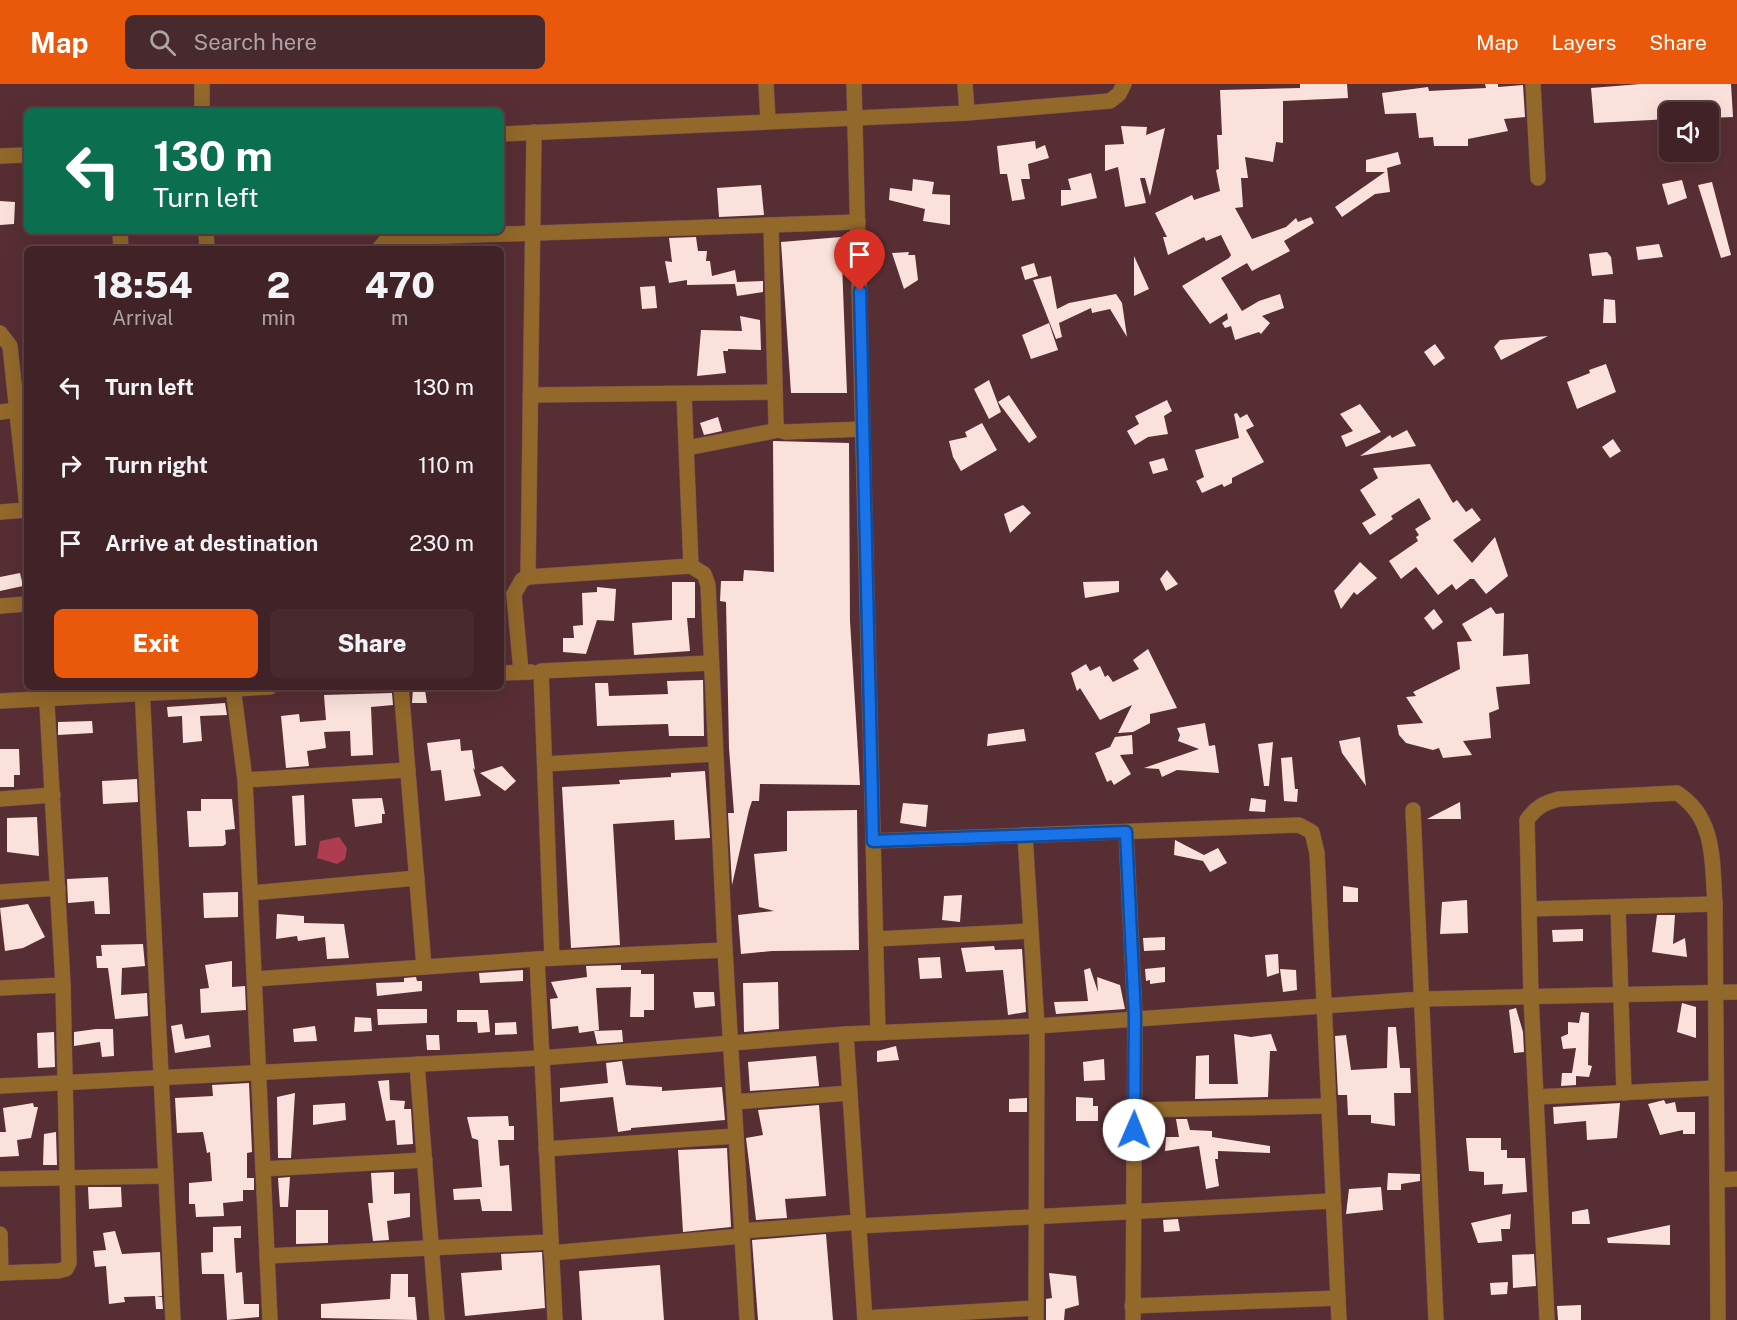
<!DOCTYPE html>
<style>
body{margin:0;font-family:"Public Sans",sans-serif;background:#482a2e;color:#f1f3f6;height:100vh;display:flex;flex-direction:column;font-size:22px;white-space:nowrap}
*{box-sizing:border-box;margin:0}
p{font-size:20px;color:#aea4a7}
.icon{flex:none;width:33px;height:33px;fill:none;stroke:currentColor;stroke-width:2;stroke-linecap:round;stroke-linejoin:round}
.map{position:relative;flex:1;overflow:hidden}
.side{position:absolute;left:24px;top:162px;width:480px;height:444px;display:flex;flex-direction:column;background:#412226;border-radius:9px;box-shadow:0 6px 24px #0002,0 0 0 2px #5a3f43}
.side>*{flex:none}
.hud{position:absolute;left:24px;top:24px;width:480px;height:126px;border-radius:9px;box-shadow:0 6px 24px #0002,0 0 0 2px #5a3f43;background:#0b6e4f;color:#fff;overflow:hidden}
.controls{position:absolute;left:1659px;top:18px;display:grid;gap:12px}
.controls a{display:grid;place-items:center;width:60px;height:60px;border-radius:9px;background:#412226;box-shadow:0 6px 24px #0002,0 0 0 2px #5a3f43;font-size:30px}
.pin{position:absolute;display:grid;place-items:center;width:51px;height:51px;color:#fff;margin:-62px -26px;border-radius:50% 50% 50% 0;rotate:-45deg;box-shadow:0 0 6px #0007}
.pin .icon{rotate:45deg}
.me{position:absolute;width:66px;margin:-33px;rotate:1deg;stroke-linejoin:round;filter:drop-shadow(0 0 4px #0008)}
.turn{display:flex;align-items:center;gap:21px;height:126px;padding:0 30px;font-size:27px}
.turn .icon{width:78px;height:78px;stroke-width:2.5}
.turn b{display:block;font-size:42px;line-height:51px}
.eta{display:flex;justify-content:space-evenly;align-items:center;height:102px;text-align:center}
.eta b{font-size:36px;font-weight:800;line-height:42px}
.action{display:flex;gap:12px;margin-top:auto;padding:12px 30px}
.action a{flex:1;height:69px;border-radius:9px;background:#ea580c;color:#fff;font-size:24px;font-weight:800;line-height:69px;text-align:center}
.action a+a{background:#482a2e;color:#f1f3f6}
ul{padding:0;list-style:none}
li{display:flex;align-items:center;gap:18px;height:78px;padding:0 30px}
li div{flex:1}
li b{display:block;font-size:22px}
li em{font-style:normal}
header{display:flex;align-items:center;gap:36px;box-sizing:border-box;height:84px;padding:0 30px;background:#ea580c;color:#fff}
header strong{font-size:28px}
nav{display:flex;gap:33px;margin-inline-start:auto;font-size:21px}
.search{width:420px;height:54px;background:#482a2e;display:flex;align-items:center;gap:15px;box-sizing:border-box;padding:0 21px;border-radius:9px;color:#aea4a7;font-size:22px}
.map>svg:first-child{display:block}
.forest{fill:#af3d51}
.building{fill:#fae1db}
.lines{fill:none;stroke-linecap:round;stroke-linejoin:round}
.street-casing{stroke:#734d51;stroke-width:16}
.street{stroke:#92682b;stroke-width:15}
.route-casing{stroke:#114b97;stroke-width:15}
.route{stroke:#1a73e8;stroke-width:10}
</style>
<header>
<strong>Map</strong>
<div class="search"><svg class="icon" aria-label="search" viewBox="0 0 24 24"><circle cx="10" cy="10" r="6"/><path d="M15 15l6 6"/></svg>Search here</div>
<nav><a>Map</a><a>Layers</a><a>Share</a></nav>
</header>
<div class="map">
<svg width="1737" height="1236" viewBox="0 0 1737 1236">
<rect width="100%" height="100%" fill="#572e33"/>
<polygon class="forest" points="339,753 347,764 345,775 337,780 317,774 320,757"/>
<g class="building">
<polygon points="1300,0 1347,0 1348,14 1283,17 1283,59 1276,58 1273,78 1245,73 1248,94 1241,94 1243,123 1235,124 1252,155 1286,143 1296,134 1298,138 1311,133 1314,139 1284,157 1290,167 1252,187 1247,179 1221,194 1242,227 1259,217 1280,210 1284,224 1262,232 1270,239 1261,250 1259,248 1235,256 1231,242 1225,244 1222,239 1228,235 1227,229 1210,240 1182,202 1229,174 1231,171 1221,151 1206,157 1204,153 1168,171 1163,153 1167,153 1155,129 1192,111 1194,116 1220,107 1216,86 1219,85 1217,51 1222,51 1220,6 1300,4"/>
<polygon points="1485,0 1498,0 1498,3 1523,1 1525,33 1504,35 1508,47 1468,55 1468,62 1434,62 1433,53 1419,54 1416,29 1385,30 1382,9 1428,3 1429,7 1486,4"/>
<polygon points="1641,0 1731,0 1733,33 1708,34 1708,28 1670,28 1670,35 1594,39 1591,4"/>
<polygon points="1121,42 1147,43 1146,51 1165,44 1150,112 1145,94 1140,94 1146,119 1125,123 1118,83 1105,87 1105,61 1124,60"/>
<polygon points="1035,57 1036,65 1045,61 1049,74 1028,80 1030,95 1021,95 1025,115 1012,117 1007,90 1000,90 997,62"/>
<polygon points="1398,68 1401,80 1387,84 1390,108 1375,110 1342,133 1335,123 1385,88 1366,88 1366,76"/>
<polygon points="1091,89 1097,114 1061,122 1061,106 1071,106 1068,95"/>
<polygon points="913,95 934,98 932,110 950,111 950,141 923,137 925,125 889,116 890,104 912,107"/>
<polygon points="1682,96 1687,114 1668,121 1662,100"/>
<polygon points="1712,98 1731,171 1721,174 1698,101"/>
<polygon points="761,101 764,131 719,133 717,104"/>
<polygon points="0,117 15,118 14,140 0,141"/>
<polygon points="696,153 698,167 707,167 706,177 710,177 712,192 735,186 737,198 763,197 763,208 737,212 735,200 687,201 687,196 669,199 665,177 672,178 669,154"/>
<polygon points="841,153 847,309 791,309 781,158"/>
<polygon points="1659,160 1663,173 1638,176 1636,163"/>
<polygon points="909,168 908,171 915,171 918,196 904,205 892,169"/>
<polygon points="1607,168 1611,173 1613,190 1592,192 1589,170"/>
<polygon points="1134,172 1149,205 1134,212"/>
<polygon points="1034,179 1038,192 1025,196 1021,183"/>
<polygon points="1051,192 1057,225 1069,219 1116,210 1122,219 1127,253 1110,225 1092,229 1091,224 1059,239 1062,253 1056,255 1033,196"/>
<polygon points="655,202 657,224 642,225 640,203"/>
<polygon points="1604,215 1615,216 1616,239 1603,239"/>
<polygon points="740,232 760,236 761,266 728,265 728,267 723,267 726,289 697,292 701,246 742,247"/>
<polygon points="1049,239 1058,266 1031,275 1022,251"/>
<polygon points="1548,252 1501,276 1494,263 1500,256"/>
<polygon points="1435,260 1445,274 1434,282 1424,268"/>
<polygon points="1606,280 1616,308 1577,325 1567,298 1590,289 1589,286"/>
<polygon points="989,296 1001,328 989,335 974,305"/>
<polygon points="1009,311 1037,353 1029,359 998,318"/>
<polygon points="1167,316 1172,327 1164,332 1168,350 1148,353 1135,361 1127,347 1139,340 1135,332"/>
<polygon points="1360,320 1381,348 1346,363 1341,352 1353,347 1340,330"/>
<polygon points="1237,329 1240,334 1247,330 1254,342 1246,346 1264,378 1232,394 1232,399 1224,403 1222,400 1202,409 1196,397 1204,393 1195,366 1239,354 1234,330"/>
<polygon points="718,333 722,347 704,351 700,339"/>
<polygon points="982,339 997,366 961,387 953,373 949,357 967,353 965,348"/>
<polygon points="1407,346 1416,362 1360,372 1390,351 1392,354"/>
<polygon points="1613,355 1621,367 1610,374 1602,363"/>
<polygon points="773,357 849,359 850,537 860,701 760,700 759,717 752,717 749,726 732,801 728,729 734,729 729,664 726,518 720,517 721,497 743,497 744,486 774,488"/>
<polygon points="1164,374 1168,386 1153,390 1149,378"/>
<polygon points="1430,380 1453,419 1457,416 1466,428 1472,424 1481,436 1453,456 1472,479 1495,453 1508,492 1486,510 1474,495 1470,495 1456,506 1452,500 1438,511 1416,483 1401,495 1389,477 1418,457 1416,453 1419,451 1415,445 1431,435 1419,414 1391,432 1393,435 1370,451 1362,439 1376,431 1360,406 1378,394 1373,384"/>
<polygon points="1023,421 1031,429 1010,449 1004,430"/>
<polygon points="1360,478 1377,494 1357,511 1354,508 1341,525 1334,507"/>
<polygon points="1167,486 1178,500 1166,507 1160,495"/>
<polygon points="20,489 23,502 0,507 0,493"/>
<polygon points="1119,497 1119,508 1085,514 1083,498"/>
<polygon points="672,498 695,498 695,534 687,534 690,567 634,571 632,539 672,536"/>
<polygon points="597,503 616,505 614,537 597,536 586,570 563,568 563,554 574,554 573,542 583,541 582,509 597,508"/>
<polygon points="1491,523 1496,530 1504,529 1503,572 1528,570 1530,600 1496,603 1499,625 1489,629 1491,654 1463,657 1472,671 1443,674 1439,664 1433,666 1406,659 1399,651 1397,641 1423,639 1406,613 1416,612 1413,608 1460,585 1457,558 1472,557 1462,540"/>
<polygon points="1434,525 1443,538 1433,546 1424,534"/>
<polygon points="1148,565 1177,624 1150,630 1150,639 1133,648 1118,649 1132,621 1100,636 1080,604 1077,607 1071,589 1086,580 1090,587 1100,582 1105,593 1108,591 1113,598 1139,585 1133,576"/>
<polygon points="703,596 704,652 669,652 668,640 597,642 595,599 608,599 609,612 668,610 667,597"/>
<polygon points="413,605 425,606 427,619 412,619"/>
<polygon points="392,609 393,621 371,623 373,671 351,672 350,647 324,648 326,664 307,667 309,682 286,684 281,632 299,630 300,638 326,636 324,611"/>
<polygon points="225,619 227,631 200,632 202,657 183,659 182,632 168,633 167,623"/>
<polygon points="92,637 93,649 58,651 58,638"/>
<polygon points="1205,639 1209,662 1215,661 1219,689 1177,686 1162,693 1159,685 1144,684 1199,665 1178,657 1180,651 1177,644"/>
<polygon points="1024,645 1026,657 987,662 988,650"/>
<polygon points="1132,651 1133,670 1120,671 1131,690 1114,701 1111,696 1107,698 1095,669 1110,663 1115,653"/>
<polygon points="1360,653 1366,702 1342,669 1339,657"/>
<polygon points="460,655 461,667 472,666 475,686 473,684 481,712 445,717 441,686 431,687 427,659"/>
<polygon points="1273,658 1269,702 1264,702 1258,660"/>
<polygon points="0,665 19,665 20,691 14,691 14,703 0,703"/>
<polygon points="1292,673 1295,705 1298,705 1297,718 1284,717 1281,674"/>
<polygon points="502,682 516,697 505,707 480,689"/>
<polygon points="705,687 710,754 675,756 674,736 613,740 620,861 571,864 562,703 620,700 619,696 671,693 671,689"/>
<polygon points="137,695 138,718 103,720 102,697"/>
<polygon points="304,711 306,761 295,762 292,712"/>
<polygon points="382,714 385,730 382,730 382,739 355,743 352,715"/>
<polygon points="1251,714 1266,716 1265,728 1249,727"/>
<polygon points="201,715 232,715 235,745 225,746 226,760 223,762 189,763 187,727 201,727"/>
<polygon points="1460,718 1461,735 1427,735"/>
<polygon points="903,719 928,721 926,743 900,739"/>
<polygon points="857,726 859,866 772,867 741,870 738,831 774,827 759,823 754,770 787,767 787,727"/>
<polygon points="37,733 39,772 7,768 7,734"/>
<polygon points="1175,756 1204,771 1218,764 1227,779 1210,788 1203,777 1174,771"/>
<polygon points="108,793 110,830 95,830 94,817 68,819 67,795"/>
<polygon points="1343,802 1358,804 1358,818 1343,818"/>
<polygon points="238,808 238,833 204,834 203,809"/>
<polygon points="962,811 960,838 942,836 944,812"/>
<polygon points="1467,816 1468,849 1440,850 1442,818"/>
<polygon points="28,820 45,853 23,864 5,867 0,824"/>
<polygon points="277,830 304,832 304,839 344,840 349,874 327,875 325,853 298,857 297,852 276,855"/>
<polygon points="1657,831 1675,831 1673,860 1685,854 1687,873 1652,868"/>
<polygon points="1583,845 1583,857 1553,858 1552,846"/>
<polygon points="1165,853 1165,866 1144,867 1143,854"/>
<polygon points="143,860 145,882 122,884 121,911 147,909 148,932 115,935 108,884 97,884 96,872 102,872 101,861"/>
<polygon points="994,862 995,866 1022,865 1026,928 1008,931 1003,886 966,888 961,864"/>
<polygon points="1278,870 1279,889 1267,893 1265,871"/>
<polygon points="940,873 942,894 920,895 918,874"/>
<polygon points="232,877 232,903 245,902 246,926 201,929 200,905 209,904 205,881"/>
<polygon points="621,881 621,886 641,886 641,890 654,890 654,926 644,926 644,933 630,933 631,903 596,904 599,946 579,949 578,942 552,945 550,915 558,914 551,898 587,893 586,882"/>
<polygon points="1165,883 1165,898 1150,900 1150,896 1146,897 1145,885"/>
<polygon points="1090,884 1098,908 1097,893 1120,901 1125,925 1056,930 1054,918 1088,917 1084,886"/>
<polygon points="1280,885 1296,886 1297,906 1283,908"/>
<polygon points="523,886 523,897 480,899 479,889"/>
<polygon points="416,893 417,897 422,897 422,907 377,912 376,899 404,898 404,894"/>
<polygon points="778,898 779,945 744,948 743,899"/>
<polygon points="693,908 714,908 715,922 695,924"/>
<polygon points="1682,919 1696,923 1696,954 1677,948"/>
<polygon points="1516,924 1523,948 1524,968 1514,969 1509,926"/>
<polygon points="377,925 427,925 427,939 378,941"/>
<polygon points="457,926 488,926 490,948 478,949 477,938 457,938"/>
<polygon points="1581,928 1589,929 1588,981 1592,982 1589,993 1576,992 1576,1001 1561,1002 1562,989 1572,989 1576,964 1563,965 1561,953 1568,950 1568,938 1579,939"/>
<polygon points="355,933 371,934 372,947 354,948"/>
<polygon points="516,938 517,950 495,951 495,939"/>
<polygon points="182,940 185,955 209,951 211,963 175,969 171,942"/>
<polygon points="315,942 317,957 294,958 293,945"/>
<polygon points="1388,943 1396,943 1400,984 1410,984 1411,1009 1394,1009 1395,1042 1371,1039 1371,1031 1348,1031 1347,1011 1338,1011 1335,952 1346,951 1351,986 1387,984"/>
<polygon points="96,945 113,945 114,972 102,973 100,958 74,962 74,948"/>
<polygon points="622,946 623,958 597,960 594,947"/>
<polygon points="54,948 55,983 38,984 37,949"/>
<polygon points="1234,950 1251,953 1271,950 1277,967 1270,967 1268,1013 1195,1015 1196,972 1209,971 1209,1000 1238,1000"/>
<polygon points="426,951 439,951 440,966 427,966"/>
<polygon points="896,962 899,976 877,978 877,967"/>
<polygon points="816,972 819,1002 750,1007 748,978"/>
<polygon points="1104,975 1105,996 1084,997 1083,978"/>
<polygon points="622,977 626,1001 662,1003 662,1007 722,1003 725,1036 631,1044 631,1046 618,1048 613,1013 560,1018 560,1004 608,999 606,979"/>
<polygon points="389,996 390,1016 405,1017 404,1025 411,1025 413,1060 397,1061 395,1036 386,1037 378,997"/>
<polygon points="249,999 252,1068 247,1069 247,1094 254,1094 254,1106 243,1106 243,1117 223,1119 224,1132 196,1133 195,1120 189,1120 189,1099 212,1097 210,1068 207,1069 203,1048 177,1049 175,1014 213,1012 212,1001"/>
<polygon points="295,1009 291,1074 278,1074 277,1013"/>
<polygon points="1076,1013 1093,1014 1093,1022 1098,1022 1098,1037 1076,1037"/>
<polygon points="1027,1014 1027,1028 1009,1028 1009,1015"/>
<polygon points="1664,1016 1666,1020 1675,1018 1677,1028 1695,1028 1695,1050 1683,1050 1683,1046 1660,1051 1648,1020"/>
<polygon points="33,1019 34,1023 38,1023 31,1054 17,1056 19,1072 0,1073 0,1048 6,1048 3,1024"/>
<polygon points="345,1019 346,1036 313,1041 313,1021"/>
<polygon points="1620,1019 1617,1054 1587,1056 1586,1037 1554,1040 1553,1023"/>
<polygon points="819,1021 826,1112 785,1115 787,1134 756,1136 746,1054 763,1051 758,1026"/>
<polygon points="508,1032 509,1042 514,1042 514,1056 498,1056 500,1082 509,1081 512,1127 482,1127 480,1115 454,1116 453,1105 482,1103 478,1056 472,1054 467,1033"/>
<polygon points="1176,1035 1187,1035 1190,1046 1212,1047 1212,1053 1270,1062 1270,1069 1218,1067 1218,1075 1215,1075 1219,1102 1206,1105 1199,1062 1165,1067 1166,1053 1179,1053"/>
<polygon points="56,1048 57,1081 43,1081 44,1050"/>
<polygon points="1466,1054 1501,1054 1501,1066 1507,1066 1507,1074 1525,1074 1527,1108 1502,1110 1503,1100 1484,1101 1484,1088 1469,1087"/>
<polygon points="727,1064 731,1143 683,1148 678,1066"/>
<polygon points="394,1088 394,1110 410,1109 410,1133 387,1137 389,1156 373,1157 368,1119 373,1119 371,1089"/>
<polygon points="1388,1089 1420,1090 1420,1097 1401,1100 1401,1106 1387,1106"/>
<polygon points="290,1093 288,1123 280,1123 278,1094"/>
<polygon points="88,1103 121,1103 122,1123 89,1125"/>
<polygon points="1381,1103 1383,1126 1346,1130 1349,1105"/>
<polygon points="1588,1125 1590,1140 1572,1140 1572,1128"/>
<polygon points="296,1126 328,1126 328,1159 296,1160"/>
<polygon points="1511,1130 1510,1145 1501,1145 1502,1157 1478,1159 1471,1139"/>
<polygon points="1178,1135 1180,1147 1164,1148 1163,1136"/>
<polygon points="1670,1141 1670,1161 1608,1159 1607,1154"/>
<polygon points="241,1142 241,1154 234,1154 236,1189 242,1188 244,1220 259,1220 259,1233 227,1236 224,1190 202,1190 201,1169 213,1168 213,1143"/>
<polygon points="115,1147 122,1170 160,1168 162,1212 156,1212 162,1213 163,1225 156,1225 155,1212 124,1213 125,1218 109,1220 106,1182 95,1183 93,1167 106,1166 103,1149"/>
<polygon points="826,1150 833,1236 758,1236 752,1156"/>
<polygon points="542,1168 545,1224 465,1232 461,1189 502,1186 501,1170"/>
<polygon points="1534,1170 1536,1202 1513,1204 1512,1171"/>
<polygon points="660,1181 664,1236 582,1236 579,1187"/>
<polygon points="1049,1189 1076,1192 1079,1221 1065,1225 1064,1236 1046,1236 1046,1215 1052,1214"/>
<polygon points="391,1190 408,1190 408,1213 415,1213 417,1236 321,1234 321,1220 390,1215"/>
<polygon points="1508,1198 1507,1210 1491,1211 1490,1199"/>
<polygon points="1581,1221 1581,1236 1558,1236 1557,1222"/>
</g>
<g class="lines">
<defs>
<g id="street">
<polyline points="202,0 202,27"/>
<polyline points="766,0 768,37"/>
<polyline points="854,0 878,949"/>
<polyline points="1533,0 1538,94"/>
<polyline points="967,29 1110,17 1119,10 1124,0"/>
<polyline points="501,50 967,29 965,0"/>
<polyline points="0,72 27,71"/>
<polyline points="771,141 776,341 779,346 785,348 863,345"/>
<polyline points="120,147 121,165"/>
<polyline points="206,147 207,165"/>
<polyline points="379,165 388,154 858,138"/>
<polyline points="0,249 10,262 27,423"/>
<polyline points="684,310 691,482"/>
<polyline points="530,311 775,308"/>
<polyline points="0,328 18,326"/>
<polyline points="687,364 779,346"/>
<polyline points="0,428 27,426"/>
<polyline points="528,493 534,48"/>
<polyline points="0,522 27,520"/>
<polyline points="521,588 514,510 522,496 528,493 691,482 704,490 708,501 725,866 747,1236"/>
<polyline points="501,589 531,588"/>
<polyline points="142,603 173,1236"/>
<polyline points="233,603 245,696 270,1236"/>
<polyline points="401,603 424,883"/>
<polyline points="0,617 270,603"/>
<polyline points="545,680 715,670"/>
<polyline points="245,696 408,686"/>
<polyline points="0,715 53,711"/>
<polyline points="1413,726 1436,1236"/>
<polyline points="1126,748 1135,933 1133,1236"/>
<polyline points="1025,751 1037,942 1036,1236"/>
<polyline points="873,757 1299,741 1312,748 1317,769 1339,1236"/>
<polyline points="0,808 58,804"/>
<polyline points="251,809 417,794"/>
<polyline points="1618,823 1624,1009"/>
<polyline points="1529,825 1715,820"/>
<polyline points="876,855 1031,847"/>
<polyline points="552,874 541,587 710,579"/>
<polyline points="537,875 555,1236"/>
<polyline points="255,895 537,875 725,866"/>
<polyline points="0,904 63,901"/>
<polyline points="846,950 865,1236"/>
<polyline points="417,980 437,1236"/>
<polyline points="0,1002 540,974 846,950 1037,942 1422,915 1737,908"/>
<polyline points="1536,1013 1716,1004"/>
<polyline points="734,1018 850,1009"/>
<polyline points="1134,1026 1329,1022"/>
<polyline points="546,1065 736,1052"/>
<polyline points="263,1085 425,1076"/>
<polyline points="0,1095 165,1092"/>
<polyline points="1717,1096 1737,1095"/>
<polyline points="859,1142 1332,1117"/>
<polyline points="741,1147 859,1138"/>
<polyline points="0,1150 1,1189"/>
<polyline points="551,1169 742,1152"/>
<polyline points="267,1172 551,1158"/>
<polyline points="0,1189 58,1187 66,1185 69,1179 63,901 46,603"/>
<polyline points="1132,1222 1338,1214"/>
<polyline points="865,1234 1035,1224"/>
<path d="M1547,1236L1531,913L1527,736C1536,723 1544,719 1559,715L1677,709C1716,734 1712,778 1715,820L1718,1236"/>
</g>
</defs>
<use href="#street" class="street-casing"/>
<use href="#street" class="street"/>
</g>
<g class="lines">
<defs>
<polyline id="route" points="860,207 873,757 1126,748 1135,933 1134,1046"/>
</defs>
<use href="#route" class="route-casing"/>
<use href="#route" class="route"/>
</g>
</svg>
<div class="controls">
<a><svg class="icon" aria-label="sound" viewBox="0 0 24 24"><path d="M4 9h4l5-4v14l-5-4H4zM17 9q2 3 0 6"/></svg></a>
</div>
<div class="pin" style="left:860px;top:207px;background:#d93025"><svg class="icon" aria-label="arrive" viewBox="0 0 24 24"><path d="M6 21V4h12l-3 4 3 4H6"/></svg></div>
<svg class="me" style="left:1134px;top:1046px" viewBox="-20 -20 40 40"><circle r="19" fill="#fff"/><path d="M0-13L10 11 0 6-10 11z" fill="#1a73e8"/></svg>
<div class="hud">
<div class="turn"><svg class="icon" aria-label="left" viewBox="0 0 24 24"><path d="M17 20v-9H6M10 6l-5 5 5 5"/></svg><div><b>130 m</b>Turn left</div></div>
</div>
<section class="side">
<div class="eta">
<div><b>18:54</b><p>Arrival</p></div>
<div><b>2</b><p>min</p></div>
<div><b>470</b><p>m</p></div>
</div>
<ul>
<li><svg class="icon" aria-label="left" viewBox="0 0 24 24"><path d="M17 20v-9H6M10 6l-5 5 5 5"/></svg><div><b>Turn left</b></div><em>130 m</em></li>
<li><svg class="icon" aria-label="right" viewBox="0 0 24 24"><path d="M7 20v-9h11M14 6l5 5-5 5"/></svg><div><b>Turn right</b></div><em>110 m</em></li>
<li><svg class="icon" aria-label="arrive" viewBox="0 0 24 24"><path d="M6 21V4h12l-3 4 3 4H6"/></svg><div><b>Arrive at destination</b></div><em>230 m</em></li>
</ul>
<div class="action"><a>Exit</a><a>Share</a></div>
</section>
</div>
